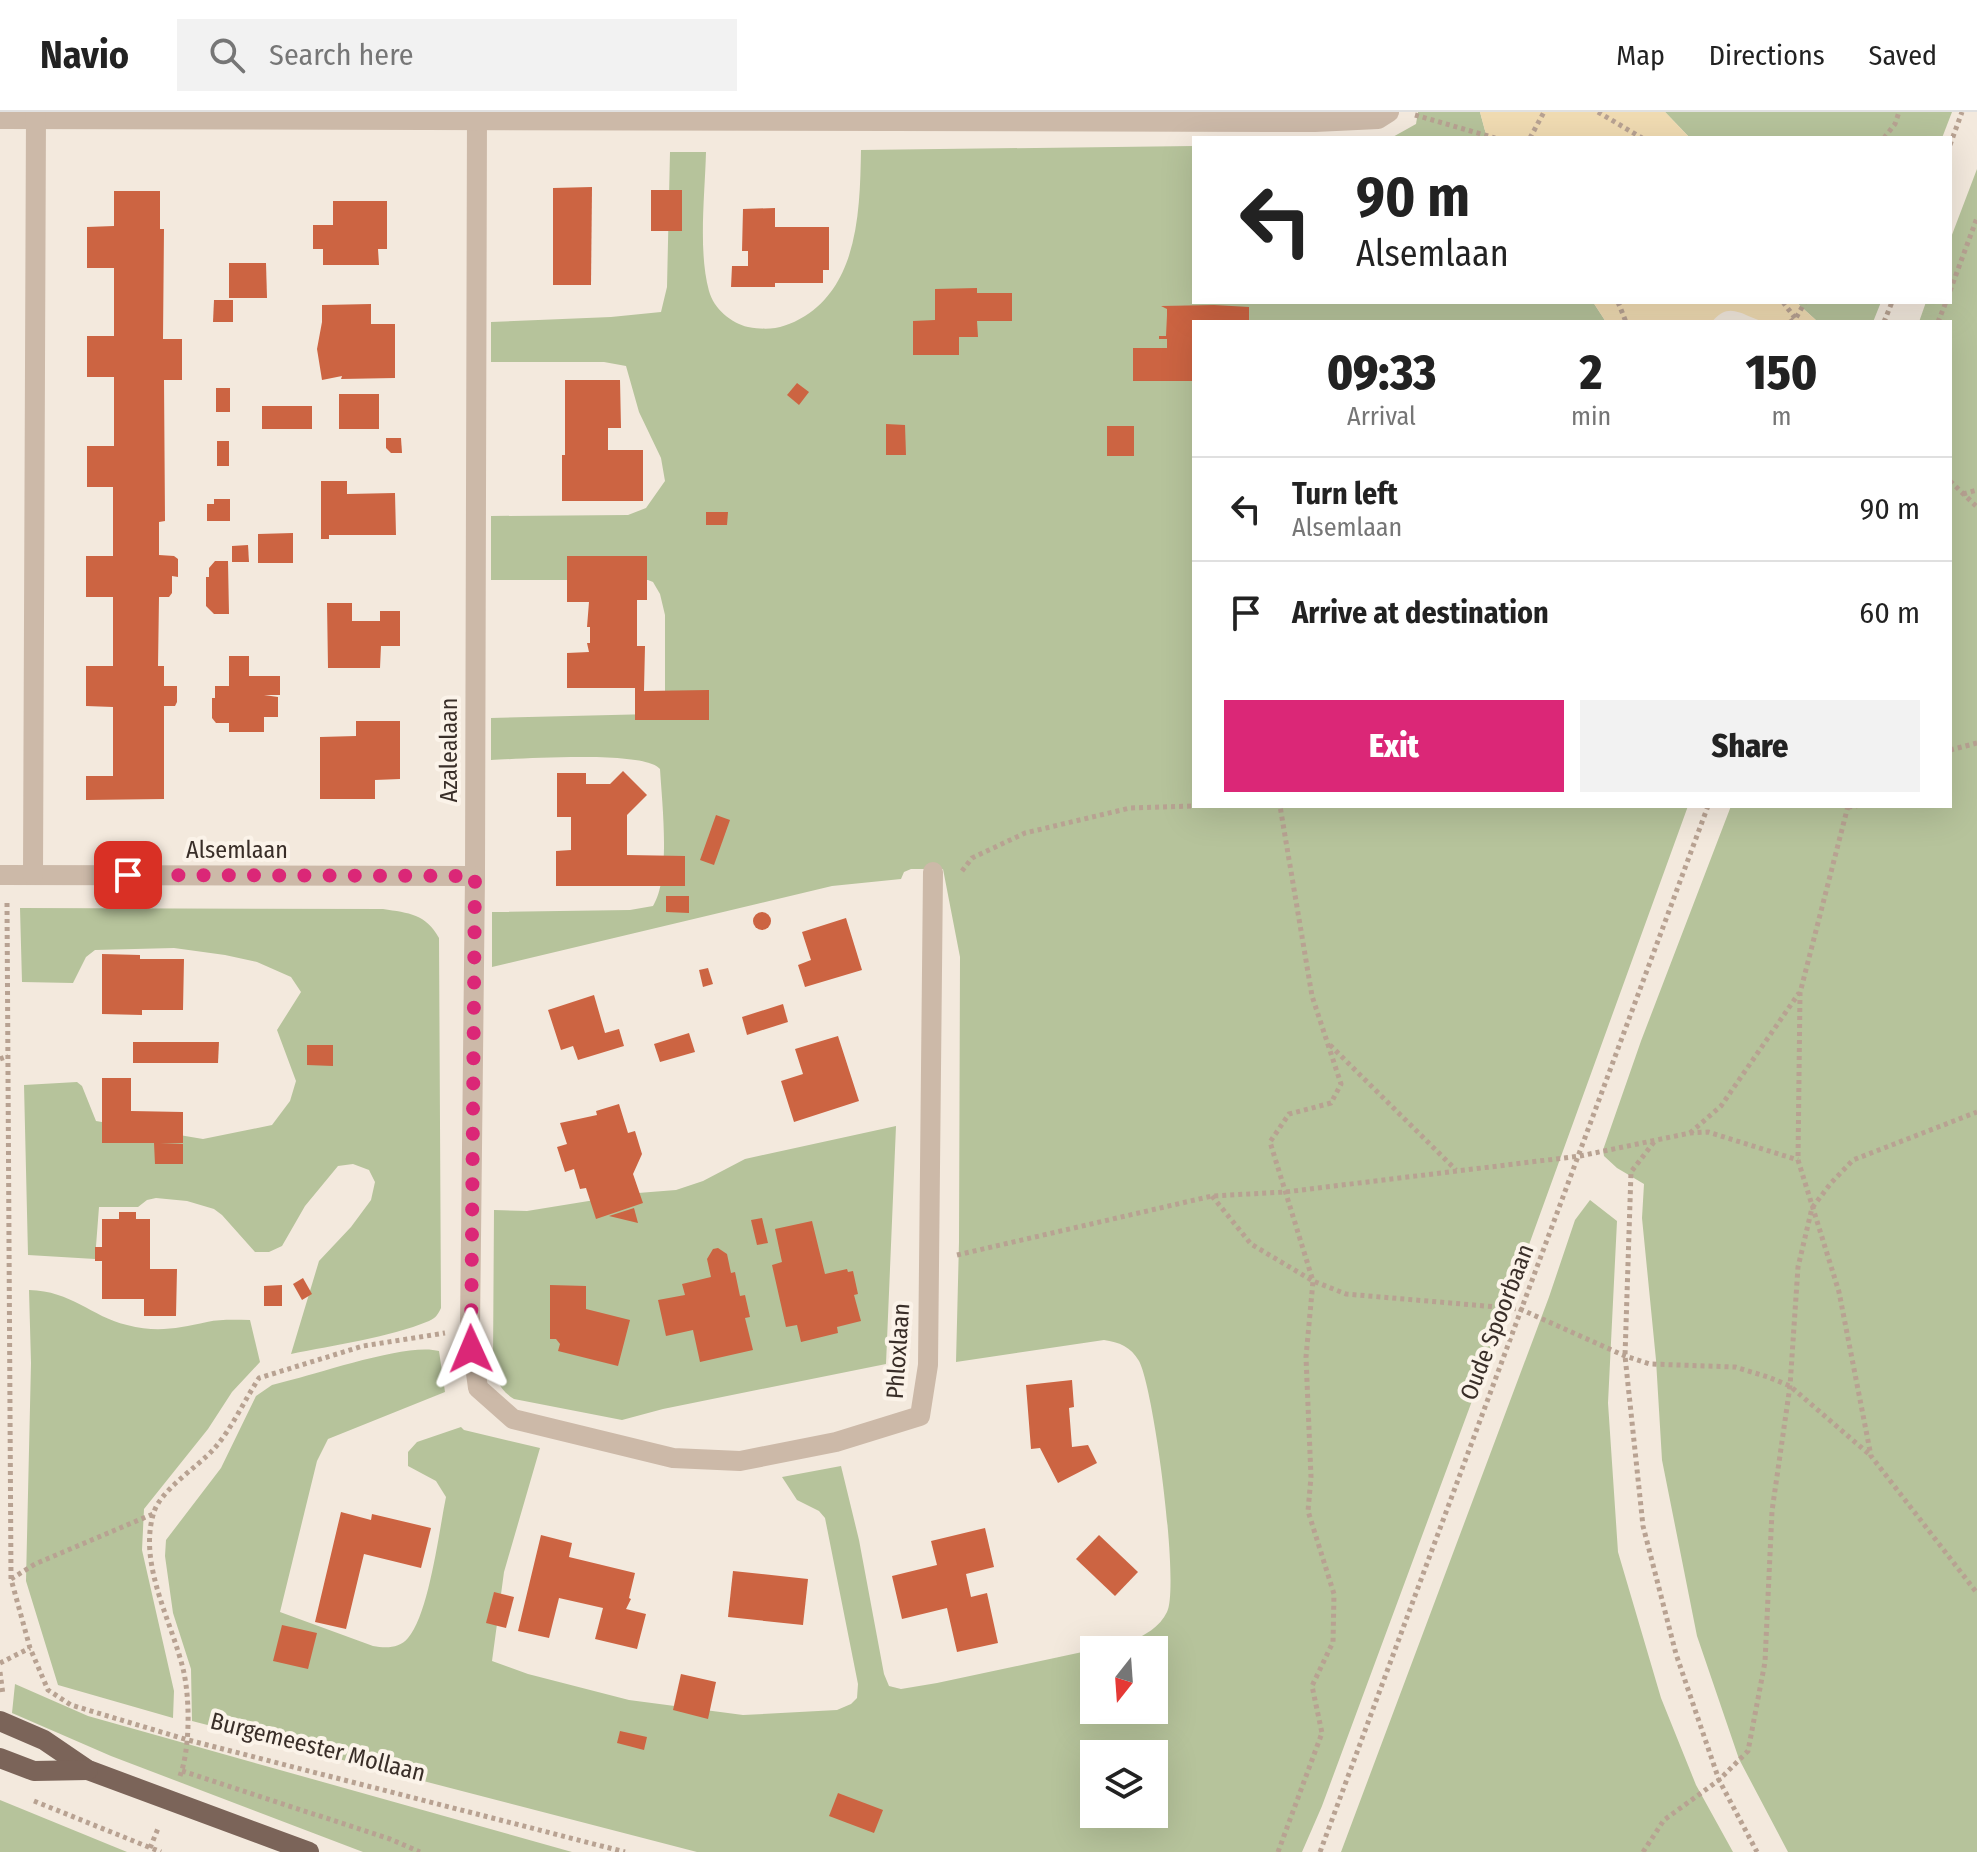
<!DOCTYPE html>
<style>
body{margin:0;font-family:"Fira Sans Condensed",sans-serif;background:#f2f2f2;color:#222;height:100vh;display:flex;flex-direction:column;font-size:30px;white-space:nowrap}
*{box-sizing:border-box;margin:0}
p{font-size:26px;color:#767676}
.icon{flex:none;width:44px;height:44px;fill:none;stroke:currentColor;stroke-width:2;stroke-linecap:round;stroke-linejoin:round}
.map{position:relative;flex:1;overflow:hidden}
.drawer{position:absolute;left:1192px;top:208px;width:760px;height:488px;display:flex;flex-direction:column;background:#fff;border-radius:0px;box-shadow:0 8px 32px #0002}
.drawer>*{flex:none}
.hud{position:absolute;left:1192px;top:24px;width:760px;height:168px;border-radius:0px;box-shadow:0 8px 32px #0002;background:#fff;color:#222;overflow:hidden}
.needle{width:52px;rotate:197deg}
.buttons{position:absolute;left:1080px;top:1524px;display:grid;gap:16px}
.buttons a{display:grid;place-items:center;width:88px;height:88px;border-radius:0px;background:#fff;box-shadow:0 8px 32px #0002;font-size:40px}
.pin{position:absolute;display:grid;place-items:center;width:68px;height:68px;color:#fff;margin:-34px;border-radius:16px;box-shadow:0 4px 12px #0006}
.me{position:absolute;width:88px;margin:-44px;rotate:359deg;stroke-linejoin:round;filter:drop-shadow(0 0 6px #0008)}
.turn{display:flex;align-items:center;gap:28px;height:168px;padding:0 32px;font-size:36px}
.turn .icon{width:104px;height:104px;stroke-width:2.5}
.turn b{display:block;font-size:56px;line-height:68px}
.eta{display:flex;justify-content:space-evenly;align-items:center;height:136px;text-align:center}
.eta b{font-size:48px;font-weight:800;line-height:56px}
.action{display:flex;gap:16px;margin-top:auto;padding:16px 32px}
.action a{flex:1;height:92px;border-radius:0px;background:#db2777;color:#fff;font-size:32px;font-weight:800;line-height:92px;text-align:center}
.action a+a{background:#f2f2f2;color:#222}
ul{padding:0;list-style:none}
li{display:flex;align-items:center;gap:24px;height:104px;padding:0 32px;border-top:2px solid #e0e0e0}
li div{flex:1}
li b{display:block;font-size:30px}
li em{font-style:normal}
header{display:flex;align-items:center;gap:48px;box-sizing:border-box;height:112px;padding:0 40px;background:#fff;border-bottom:2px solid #e0e0e0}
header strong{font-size:38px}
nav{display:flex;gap:44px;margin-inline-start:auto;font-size:28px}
.search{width:560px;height:72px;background:#f2f2f2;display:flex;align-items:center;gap:20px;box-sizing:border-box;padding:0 28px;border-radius:0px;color:#767676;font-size:30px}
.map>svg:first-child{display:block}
.green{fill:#b6c39b;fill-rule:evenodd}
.sand{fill:#f0dbb2}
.building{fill:#cc6442}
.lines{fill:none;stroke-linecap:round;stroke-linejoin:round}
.path{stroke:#b8a292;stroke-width:5;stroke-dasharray:4 4;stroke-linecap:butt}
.minor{stroke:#ccb9a8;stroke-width:20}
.major{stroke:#7b6459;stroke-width:20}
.route{stroke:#db2777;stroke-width:14;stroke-dasharray:0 25.2}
.labels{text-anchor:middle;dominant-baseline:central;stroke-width:8;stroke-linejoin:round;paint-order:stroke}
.street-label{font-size:24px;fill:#392e28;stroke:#fbf3e9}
</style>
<header>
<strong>Navio</strong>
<div class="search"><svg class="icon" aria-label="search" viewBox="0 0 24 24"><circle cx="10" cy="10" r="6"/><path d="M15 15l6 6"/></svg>Search here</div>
<nav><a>Map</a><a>Directions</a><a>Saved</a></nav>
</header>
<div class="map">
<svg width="1977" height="1740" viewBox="0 0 1977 1740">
<rect width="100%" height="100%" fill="#f3e9dd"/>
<g class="green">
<polygon points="1418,0 1480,0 1487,26 1391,26 1416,12"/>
<polygon points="1665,0 1952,0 1942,26 1690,26"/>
<path d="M1194,34V190H1593L1606,210H1194V694H1688L1489,1243L1322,1694L1302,1740H697L192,1609L191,1557L173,1501L165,1444L166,1428L221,1356L256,1284L272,1273L287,1269C320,1261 409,1230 439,1239L445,1280L328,1327L317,1349L280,1500L373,1534C385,1536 399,1537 408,1526C429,1502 439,1419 446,1385L436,1369L408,1354V1340L417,1330L461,1315L464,1318L540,1336L504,1460L492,1549L528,1562L629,1588L743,1603L837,1598L851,1592L857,1586L858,1572L825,1406L819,1399L797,1388L782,1365L841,1354L859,1428L884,1562L889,1574L901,1577L937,1571L1129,1530C1144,1524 1160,1515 1167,1500C1180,1474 1154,1277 1139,1249C1131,1235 1119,1230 1104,1228L956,1250L959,1130L960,845L943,757H911L904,760L901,767L832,774L492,855V800L630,798L653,794C671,765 662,692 660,657C645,638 520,647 491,648V606L653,602L665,585V503L660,482L653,470L648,468H491V404L628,403L646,396L665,369L661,346L639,300L626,254L604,250H491V210L611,205L661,200L667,175L670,40H706C705,82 698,139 709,179C714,197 731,211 748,215C771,219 785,216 805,204C859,170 860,95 861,38ZM1094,1538H1154V1598H1094ZM1094,1642H1154V1702H1094Z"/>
<polygon points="1977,57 1977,1740 1788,1740 1739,1647 1697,1524 1662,1348 1656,1248 1642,1106 1644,1072 1617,1056 1604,1044 1603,1038 1641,929 1731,694 1950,694 1950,210 1919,210 1926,190 1950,190 1950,128"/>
<polygon points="1796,190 1881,190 1873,210 1818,210"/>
<path d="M20,796L383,797C409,801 426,802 439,826L441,1196C438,1202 436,1206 429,1209C388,1226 334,1233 291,1242L319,1149L351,1115L371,1088L375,1070L369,1058L353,1052L338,1054L305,1094L282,1134L269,1140H255L222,1103L214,1097L187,1089L156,1086L147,1088L138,1095H99L95,1147L28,1143L24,973L77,970L82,974L96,1009L203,1027L272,1013L290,989L296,969L277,918L301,880L291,865L257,850L225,843L174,836L95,838L86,845L73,871L22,870Z"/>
<path d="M896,1014L886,1252L663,1297L622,1308L514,1287C498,1277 496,1266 493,1250L494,1098L527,1099L638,1081L676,1078L703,1069L745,1047Z"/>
<polygon points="1590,1088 1617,1109 1608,1291 1618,1440 1661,1586 1696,1673 1733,1740 1341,1740 1549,1185 1575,1108"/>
<path d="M29,1178C72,1179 90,1204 127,1213C158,1221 178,1216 207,1210C221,1207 236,1208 250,1208L260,1250L232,1280L208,1317L144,1397L142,1438L174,1579L173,1606L58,1573L26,1469L31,1251Z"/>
<polygon points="15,1572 88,1604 572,1740 363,1740 111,1644 12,1601"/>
<polygon points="0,1688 127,1740 0,1740"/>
</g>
<g class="sand">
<polygon points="1480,0 1665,0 1690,26 1487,26"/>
<path d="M1593,190H1796L1818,210C1802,210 1781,213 1765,210C1745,206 1730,187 1712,210H1606Z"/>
</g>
<g class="building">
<polygon points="592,75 591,173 553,173 553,76"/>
<rect x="651" y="78" width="31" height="41"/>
<polygon points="114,79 160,79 160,117 164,117 163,227 182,227 182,268 164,268 165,409 159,410 159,443 174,444 178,447 178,465 172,464 172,481 169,485 159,485 158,554 164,554 164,574 177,574 177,590 175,594 164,594 164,687 86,688 86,664 113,664 113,595 86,594 86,554 113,554 113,485 86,485 86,444 113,444 113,375 87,375 87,334 114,334 114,265 87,265 87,224 114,224 114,156 87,156 87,115 114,114"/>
<polygon points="333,89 387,89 387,137 378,137 379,153 323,153 323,137 313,137 313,113 333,113"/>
<polygon points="775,96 775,115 829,115 829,158 823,158 823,171 775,171 775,175 731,175 732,154 748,154 748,139 742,139 743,97"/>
<polygon points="229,151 266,151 267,186 229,186"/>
<polygon points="977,176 977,181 1012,181 1012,209 977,209 978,225 959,225 959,243 913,243 913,209 935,208 935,177"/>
<polygon points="214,188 233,188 233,210 213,210"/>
<polygon points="371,192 371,212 395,212 395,266 341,267 342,264 322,268 317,237 322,210 322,193"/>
<polygon points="1214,193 1249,195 1249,210 1194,210 1194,269 1133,269 1133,236 1167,236 1167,227 1159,227 1159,224 1166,224 1167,203 1167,197 1161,194"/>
<polygon points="565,268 620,268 621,316 608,316 608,338 643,338 643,389 562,389 562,343 565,343"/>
<polygon points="797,271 809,280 799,293 787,283"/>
<rect x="216" y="276" width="14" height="24"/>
<rect x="339" y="282" width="40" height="35"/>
<rect x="262" y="294" width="50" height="23"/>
<polygon points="886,312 905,313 906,343 886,343"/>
<rect x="1107" y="314" width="27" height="30"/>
<polygon points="386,326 401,326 402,341 391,341 386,336"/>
<rect x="217" y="329" width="12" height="25"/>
<polygon points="321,369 347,369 347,382 395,381 396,423 329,423 329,427 321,427"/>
<polygon points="214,387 230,387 230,409 207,409 207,392 214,392"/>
<polygon points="706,400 728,400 727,413 706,413"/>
<polygon points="293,421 293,451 258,451 258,422"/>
<polygon points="248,433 249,450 232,450 232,434"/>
<polygon points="567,444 647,444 647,488 637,488 637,534 645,534 644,579 709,578 709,608 635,608 635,576 567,576 567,541 589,540 587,531 590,531 590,515 587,515 589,490 567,490"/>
<polygon points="215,449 228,449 229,502 214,502 206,494 206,465 209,465 209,456"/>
<polygon points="327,491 352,491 352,509 380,509 380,499 400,499 400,534 381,534 380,556 328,556"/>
<polygon points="229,544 249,544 249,564 280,564 280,583 264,583 278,585 278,605 264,605 264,620 229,620 229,611 216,611 212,606 212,586 215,586 215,574 229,574"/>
<polygon points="356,609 400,609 400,667 375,668 375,687 320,687 320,625 356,624"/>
<polygon points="623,659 647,683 627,703 627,743 685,744 685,774 556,774 556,739 571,738 571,705 557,705 557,661 586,661 586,672 610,672"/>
<polygon points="716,703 730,708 714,753 700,748"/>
<polygon points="666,784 689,784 689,801 666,800"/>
<circle cx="762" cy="809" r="9"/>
<polygon points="846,806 862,858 805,875 798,853 811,848 802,820"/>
<polygon points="102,842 140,843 140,847 184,847 183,898 142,898 142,903 102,902"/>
<polygon points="708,856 713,872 703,875 699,858"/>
<polygon points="594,883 605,921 619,917 624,934 578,948 573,934 561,938 548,898"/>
<polygon points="783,892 788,910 747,923 742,905"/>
<polygon points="689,921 695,940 660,950 654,932"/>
<polygon points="838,924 859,989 794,1010 781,969 803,962 795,937"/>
<polygon points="133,930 219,930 218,951 133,951"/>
<polygon points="307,933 333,933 333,954 307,953"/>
<polygon points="102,966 131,966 131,999 183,1000 183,1031 160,1032 183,1032 183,1052 155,1052 154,1031 102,1031"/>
<polygon points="619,992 628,1021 635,1019 642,1042 633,1062 643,1091 596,1107 586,1076 580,1077 574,1057 565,1060 557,1035 567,1032 560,1011 597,1003 596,999"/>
<polygon points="634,1096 638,1111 609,1104"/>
<polygon points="119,1100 136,1100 136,1107 150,1107 150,1157 177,1157 176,1204 144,1204 144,1187 102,1187 102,1149 95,1149 95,1135 102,1135 102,1107 119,1107"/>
<polygon points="762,1106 768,1131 757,1133 751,1108"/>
<polygon points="812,1109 825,1162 847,1157 848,1160 853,1159 858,1182 854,1183 861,1209 837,1215 838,1221 801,1230 797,1213 786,1215 772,1153 782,1150 775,1117"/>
<polygon points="718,1136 727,1142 731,1161 735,1160 740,1184 745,1183 750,1205 745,1206 753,1238 700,1250 693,1218 666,1224 658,1188 685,1183 682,1172 711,1165 707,1147 713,1137"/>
<polygon points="303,1166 312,1182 302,1188 293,1172"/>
<polygon points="282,1173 282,1194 264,1194 264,1174"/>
<polygon points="550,1173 586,1174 586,1197 630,1208 618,1254 558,1239 560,1232 556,1227 550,1227"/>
<polygon points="1072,1268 1074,1295 1069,1296 1072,1335 1088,1333 1097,1351 1058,1371 1040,1336 1031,1337 1026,1273"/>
<polygon points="341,1400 371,1408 372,1402 431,1416 421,1456 364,1442 346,1517 315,1510"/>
<polygon points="985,1416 994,1455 966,1462 971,1485 987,1481 998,1531 957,1540 947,1496 902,1507 892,1464 937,1453 931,1429"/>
<polygon points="541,1423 572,1431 569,1445 635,1461 629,1486 631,1487 626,1497 646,1502 637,1537 595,1527 603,1496 559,1486 549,1526 518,1519"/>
<polygon points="1099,1423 1138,1460 1115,1484 1076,1447"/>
<polygon points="733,1459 808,1467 803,1513 728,1505"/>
<polygon points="494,1480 514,1485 506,1516 486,1511"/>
<polygon points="282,1513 317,1521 308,1557 273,1549"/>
<polygon points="681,1562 716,1570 708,1607 673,1598"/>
<polygon points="620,1619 647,1625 644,1638 617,1631"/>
<polygon points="838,1681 883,1698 874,1721 829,1704"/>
</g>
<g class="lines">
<g class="path">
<polyline points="1598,0 1642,26"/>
<polyline points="1415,3 1495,26"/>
<polyline points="1530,26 1544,0"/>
<polyline points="1884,26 1895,12 1899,0"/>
<polyline points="1950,33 1962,0"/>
<polyline points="1950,179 1977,106"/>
<polyline points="1618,190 1626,210"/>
<polyline points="1783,190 1798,210"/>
<polyline points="1790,210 1796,206 1805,190"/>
<polyline points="1884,210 1892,190"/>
<polyline points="1938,210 1946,190"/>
<polyline points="1950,369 1977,395"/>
<polyline points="1963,382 1977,378"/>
<polyline points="1950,638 1977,631"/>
<polyline points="1848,694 1800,881 1798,1048 1839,1180 1871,1344 1977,1481"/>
<polyline points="1848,695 1857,694"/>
<polyline points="962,759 972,746 1025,721 1130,696 1194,694"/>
<polyline points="7,791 11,1467 30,1536 48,1578 71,1593 188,1628 625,1740"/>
<polyline points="1330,933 1456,1058"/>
<polyline points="0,947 8,944"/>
<polyline points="1690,1021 1721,994 1799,881"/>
<polyline points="1654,1030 1631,1060 1625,1244 1643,1414 1676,1542 1719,1668 1757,1740"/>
<polyline points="1212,1084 1251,1132 1313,1169 1346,1182 1520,1197 1625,1244 1650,1252 1735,1255 1768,1265 1790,1274 1870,1343"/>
<polyline points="957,1143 1212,1084 1285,1080 1580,1044 1690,1021 1708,1020 1798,1048"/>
<polyline points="11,1467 35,1452 153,1402"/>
<polyline points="0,1551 30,1536"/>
<polyline points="0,1560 3,1583"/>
<polyline points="182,1659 390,1727 420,1740"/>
<path d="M180,1664C190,1637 190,1590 184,1561C173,1511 137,1452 154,1400C161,1378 197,1355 213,1338C231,1318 244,1289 259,1266L363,1234L445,1221"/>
<polyline points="34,1689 161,1740"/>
<polyline points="150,1736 159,1714"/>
<polyline points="1278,1740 1322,1621 1312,1574 1333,1530 1334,1482 1308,1399 1311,1365 1306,1245 1313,1169 1270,1030 1289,1002 1331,991 1341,972 1312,884 1280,694"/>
<polyline points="1320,1740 1708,694"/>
<polyline points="1643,1740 1664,1708 1719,1668 1748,1639 1765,1550 1772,1399 1790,1274 1798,1155 1812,1096 1831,1071 1853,1048 1977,1000"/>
</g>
<g class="minor">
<polyline points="477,0 475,764 470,1217 478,1276 513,1307 673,1346 740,1349 836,1330 920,1304 928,1253 933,760"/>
<polyline points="0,7 1315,10 1378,7 1389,0"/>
<polyline points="0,763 475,764"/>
<polyline points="33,763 36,0"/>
</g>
<g class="major">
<polyline points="0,1609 44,1628 88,1658 309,1740"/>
<polyline points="0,1646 34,1659 88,1658"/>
</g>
</g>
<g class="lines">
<polyline class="route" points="128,763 475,764 471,1237"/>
</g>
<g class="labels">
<g class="street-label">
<text transform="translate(449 638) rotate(-90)">Azalealaan</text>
<text x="237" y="738">Alsemlaan</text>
<text transform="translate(1497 1210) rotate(-69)">Oude Spoorbaan</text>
<text transform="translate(898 1239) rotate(-86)">Phloxlaan</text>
<text transform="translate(318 1635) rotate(14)">Burgemeester Mollaan</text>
</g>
</g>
</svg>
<div class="buttons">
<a><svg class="needle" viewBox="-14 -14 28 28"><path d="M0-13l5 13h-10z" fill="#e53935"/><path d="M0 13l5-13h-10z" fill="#767676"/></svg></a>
<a><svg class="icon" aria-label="layers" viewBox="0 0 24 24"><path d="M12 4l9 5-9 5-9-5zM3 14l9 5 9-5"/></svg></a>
</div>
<div class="pin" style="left:128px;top:763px;background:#d93025"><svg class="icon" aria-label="arrive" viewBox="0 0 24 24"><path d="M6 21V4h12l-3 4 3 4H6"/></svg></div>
<svg class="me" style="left:471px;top:1237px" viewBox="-20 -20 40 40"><path d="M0-17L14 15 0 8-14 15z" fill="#db2777" stroke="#fff" stroke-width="4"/></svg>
<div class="hud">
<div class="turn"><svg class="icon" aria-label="left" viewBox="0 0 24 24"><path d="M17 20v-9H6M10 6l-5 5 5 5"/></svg><div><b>90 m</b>Alsemlaan</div></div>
</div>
<section class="drawer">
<div class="eta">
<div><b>09:33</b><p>Arrival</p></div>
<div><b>2</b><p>min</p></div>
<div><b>150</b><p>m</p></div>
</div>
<ul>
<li><svg class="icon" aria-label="left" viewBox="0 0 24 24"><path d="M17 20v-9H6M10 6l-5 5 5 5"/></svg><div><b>Turn left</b><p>Alsemlaan</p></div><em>90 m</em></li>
<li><svg class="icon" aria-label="arrive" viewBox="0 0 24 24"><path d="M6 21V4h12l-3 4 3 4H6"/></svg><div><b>Arrive at destination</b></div><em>60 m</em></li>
</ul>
<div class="action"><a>Exit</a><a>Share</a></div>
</section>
</div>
